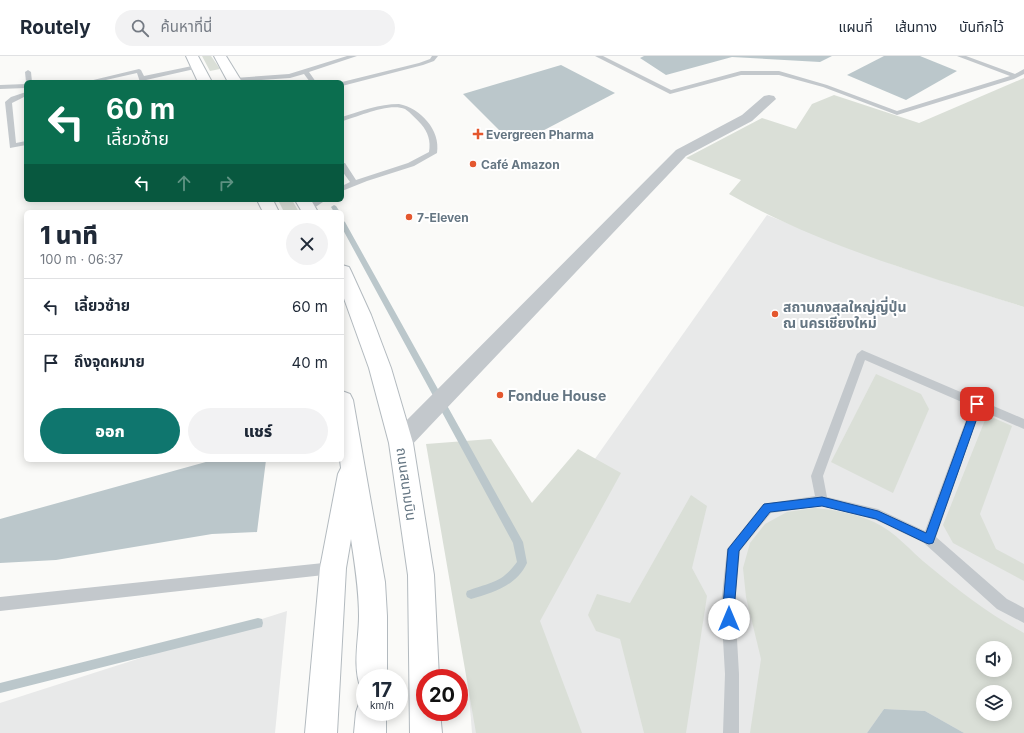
<!DOCTYPE html>
<html lang="th">
<meta charset="utf-8">
<style>
body{margin:0;font-family:Inter,"Noto Sans Thai",sans-serif;background:#f2f2f3;color:#1f2937;height:100vh;display:flex;flex-direction:column;font-size:15px;white-space:nowrap}
*{box-sizing:border-box;margin:0}
p{font-size:13px;color:#747a83}
.icon{flex:none;width:22px;height:22px;fill:none;stroke:currentColor;stroke-width:2;stroke-linecap:round;stroke-linejoin:round}
.map{position:relative;flex:1;overflow:hidden}
.panel{position:absolute;left:24px;top:154px;width:320px;height:252px;display:flex;flex-direction:column;background:#fff;border-radius:6px;box-shadow:0 2px 10px #0003}
.panel>*{flex:none}
.top-card{position:absolute;left:24px;top:24px;width:320px;height:122px;border-radius:6px;box-shadow:0 2px 10px #0003;background:#0b6e4f;color:#fff;overflow:hidden}
.fabs{position:absolute;left:976px;top:585px;display:grid;gap:8px}
.fabs a{display:grid;place-items:center;width:36px;height:36px;border-radius:50%;background:#fff;box-shadow:0 2px 10px #0003;font-size:20px}
.speed{position:absolute;left:356px;top:613px;display:flex;gap:8px;font-size:20px;font-weight:700;text-align:center}
.speed>*{display:grid;place-content:center;width:52px;height:52px;border-radius:50%;background:#fff;box-shadow:0 2px 10px #0003;line-height:1}
.speed small{font-size:10px;font-weight:400}
.speed .limit{border:6px solid #d22;background:#fff;color:#111}
.pin{position:absolute;display:grid;place-items:center;width:34px;height:34px;color:#fff;margin:-17px;border-radius:8px;box-shadow:0 2px 6px #0006}
.me{position:absolute;width:44px;margin:-22px;rotate:0deg;stroke-linejoin:round;filter:drop-shadow(0 0 3px #0008)}
.turn{display:flex;align-items:center;gap:14px;height:84px;padding:0 16px;font-size:18px}
.turn .icon{width:52px;height:52px;stroke-width:2.5}
.turn b{display:block;font-size:28px;line-height:34px}
.lanes{display:flex;align-items:center;height:38px;padding:0 16px;background:#0003;justify-content:center;gap:20px;direction:ltr}
.lanes .off{opacity:.35}
.round{display:grid;place-items:center;flex:none;width:42px;height:42px;border-radius:21px;background:#f2f2f3}
.head{display:flex;align-items:center;justify-content:space-between;height:68px;padding:0 16px}
h1{font-size:24px;font-weight:800;line-height:30px}
.primary-button{display:flex;gap:8px;margin-top:auto;padding:8px 16px}
.primary-button a{flex:1;height:46px;border-radius:24px;background:#0f766e;color:#fff;font-size:16px;font-weight:800;line-height:46px;text-align:center}
.primary-button a+a{background:#f2f2f3;color:#1f2937}
ul{padding:0;list-style:none}
li{display:flex;align-items:center;gap:12px;height:56px;padding:0 16px;border-top:1px solid #e0e1e3}
li div{flex:1}
li b{display:block;font-size:15px}
li em{font-style:normal}
header{display:flex;align-items:center;gap:24px;box-sizing:border-box;height:56px;padding:0 20px;background:#fff;border-bottom:1px solid #e0e1e3}
header strong{font-size:19px}
nav{display:flex;gap:22px;margin-inline-start:auto;font-size:14px}
.search{width:280px;height:36px;background:#f2f2f3;display:flex;align-items:center;gap:10px;box-sizing:border-box;padding:0 14px;border-radius:22px;color:#747a83;font-size:15px}
.map>svg:first-child{display:block}
.built{fill:#e8e9e9;fill-rule:evenodd}
.green{fill:#dadfd7;fill-rule:evenodd}
.water{fill:#bbc7cb}
.lines{fill:none;stroke-linecap:round;stroke-linejoin:round}
.stream{fill:#bbc7cb;fill-rule:evenodd}
.secondary-casing{stroke:#b3babf;stroke-width:2}
.service{fill:#c3c8cc;fill-rule:evenodd}
.minor{fill:#c3c8cc;fill-rule:evenodd}
.secondary{fill:#fff;fill-rule:evenodd}
.route{fill:#1a73e8;stroke:#114b97}
.poi-dot{fill:#e4572e;stroke:#fff;stroke-width:1.5}
.labels{text-anchor:middle;dominant-baseline:central;stroke-width:4;stroke-linejoin:round;paint-order:stroke}
.far-poi-label{font-size:12px;font-weight:bold;fill:#657683;stroke:#fff;text-anchor:start}
.poi-label{font-size:14px;font-weight:bold;fill:#657683;stroke:#fff;text-anchor:start}
.street-label{font-size:14px;fill:#657683;stroke:#fff}
</style>
<header>
<strong>Routely</strong>
<div class="search"><svg class="icon" aria-label="search" viewBox="0 0 24 24"><circle cx="10" cy="10" r="6"/><path d="M15 15l6 6"/></svg>ค้นหาที่นี่</div>
<nav><a>แผนที่</a><a>เส้นทาง</a><a>บันทึกไว้</a></nav>
</header>
<div class="map">
<svg width="1024" height="677" viewBox="0 0 1024 677">
<rect width="100%" height="100%" fill="#fafaf8"/>
<g class="built">
<path d="M767,159L894,209L1024,251V677H472L465,587ZM983,592H1005V614H983ZM983,636H1005V658H983Z"/>
<polygon points="287,555 275,677 0,677 0,647"/>
</g>
<g class="green">
<polygon points="202,0 211,0 220,13 210,15"/>
<path d="M1024,22V251C924,219 821,190 729,138L741,124L686,102L762,62L796,73L812,48L834,39L919,67Z"/>
<polygon points="278,144 292,144 299,156 284,156"/>
<polygon points="876,318 921,338 929,353 893,437 831,406"/>
<polygon points="987,359 1012,370 980,458 996,493 1024,508 1024,525 953,487 943,469"/>
<polygon points="491,383 532,447 578,393 621,417 540,565 582,677 476,677 426,388"/>
<polygon points="691,439 707,450 692,512 707,540 686,677 644,677 620,583 596,575 588,559 597,538 630,547"/>
<path d="M815,452C835,454 855,457 874,466C896,476 910,495 929,510C958,534 990,559 1024,577V677H964L925,655L884,653L867,677H750L761,603L746,541L743,512L750,487L765,468L787,456ZM983,592H1005V614H983ZM983,636H1005V658H983Z"/>
</g>
<g class="water">
<polygon points="644,0 832,0 820,6 732,1 666,19 640,2"/>
<polygon points="884,0 920,0 957,15 906,44 847,19"/>
<polygon points="561,9 615,37 529,82 509,84 463,38"/>
<polygon points="213,404 266,404 257,476 212,478 56,504 0,507 0,463"/>
<polygon points="884,653 925,655 964,677 867,677"/>
</g>
<g class="lines">
<g class="stream">
<polygon points="334,149 336,150 340,156 334,156 331,151"/>
<path d="M342,164L345,166L523,486L527,507C516,530 493,537 471,543L467,541L466,538L467,535C490,526 501,528 517,506L513,487L342,172Z"/>
<polygon points="258,562 262,563 263,567 262,571 258,572 0,637 0,627"/>
</g>
<defs>
<g id="secondary">
<polygon points="186,0 198,0 212,26 198,26"/>
<polygon points="214,0 226,0 242,26 228,26"/>
<polygon points="257,144 273,144 279,156 263,156"/>
<polygon points="295,144 311,144 318,156 302,156"/>
<polygon points="342,209 349,211 351,215 371,259 391,312 413,387 434,519 439,622 425,622 425,656 440,656 442,677 410,677 408,519 389,387 369,312 342,237"/>
<path d="M342,335L350,338L353,344L385,526L387,560V622H365V634L361,633C352,611 359,583 359,560C359,534 355,509 351,483L346,512L337,677H305L320,512L338,418L341,412L340,404H342Z"/>
<polygon points="365,643 365,656 386,656 386,677 354,677 356,656 360,645"/>
</g>
</defs>
<use href="#secondary" class="secondary-casing"/>
<g class="service">
<polygon points="347,0 357,0 309,16 316,26 310,26 304,18 290,22 235,26 232,24 235,22 289,18"/>
<polygon points="432,0 438,0 434,5 423,9 342,30 342,26 419,7 430,3"/>
<polygon points="595,0 603,0 671,34 741,15 779,15 827,29 897,55 1010,20 957,0 966,0 1015,18 1024,13 1024,18 1014,23 897,59 823,31 779,19 741,19 670,38"/>
<polygon points="197,9 199,10 199,12 146,24 146,26 140,26 137,17 97,26 85,26 139,13 141,14 144,20"/>
<polygon points="28,14 31,16 32,26 26,26 25,16"/>
<polygon points="26,28 26,32 0,33 0,29"/>
<polygon points="26,36 26,40 12,47 16,87 26,85 26,89 10,92 5,46 11,41"/>
<path d="M399,48C420,52 441,74 437,97L414,110L367,125L342,135V130L350,126L342,115V107H345L356,124L408,107L429,96C431,85 428,76 421,68C416,63 411,57 405,53C389,46 358,61 342,65V61C361,55 379,48 399,48Z"/>
<polygon points="316,144 326,144 311,154 305,154 305,150"/>
<path d="M862,294L1024,363V373L980,354L936,481L1007,543L1024,552V567L997,553L924,487L876,464L822,450L771,457L740,495L735,549L739,618V677H723L725,618L721,549L727,493L763,448L815,440L811,420L857,298ZM865,304L971,350L925,475L878,453L827,441L823,420Z"/>
<polygon points="333,506 338,508 340,512 338,516 333,518 0,555 0,541"/>
</g>
<polygon class="minor" points="769,39 774,40 776,43 752,65 686,100 409,392 401,394 393,392 389,385 393,378 676,94 742,59 764,40"/>
<use href="#secondary" class="secondary"/>
</g>
<polygon class="route" points="977,344 982,348 933,487 929,488 926,487 876,463 822,450 770,456 739,495 733,567 729,569 725,567 723,550 728,493 764,448 822,441 878,455 926,477 973,348"/>
<g class="poi-dot">
<path d="M476 72h4v4h4v4h-4v4h-4v-4h-4v-4h4z"/>
<circle cx="473" cy="108" r="4"/>
<circle cx="409" cy="161" r="4"/>
<circle cx="775" cy="258" r="4"/>
<circle cx="500" cy="339" r="4"/>
</g>
<g class="labels">
<g class="far-poi-label">
<text x="486" y="78">Evergreen Pharma</text>
<text x="481" y="108">Café Amazon</text>
<text x="417" y="161">7-Eleven</text>
</g>
<g class="poi-label">
<text x="783" y="250">สถานกงสุลใหญ่ญี่ปุ่น<tspan x="783" dy="16">ณ นครเชียงใหม่</tspan></text>
<text x="508" y="339">Fondue House</text>
</g>
<g class="street-label">
<text transform="translate(407 428) rotate(82)">ถนนสนามบิน</text>
</g>
</g>
</svg>
<div class="fabs">
<a><svg class="icon" aria-label="sound" viewBox="0 0 24 24"><path d="M4 9h4l5-4v14l-5-4H4zM17 9q2 3 0 6"/></svg></a>
<a><svg class="icon" aria-label="layers" viewBox="0 0 24 24"><path d="M12 4l9 5-9 5-9-5zM3 14l9 5 9-5"/></svg></a>
</div>
<div class="speed"><div>17<small>km/h</small></div><div class="limit">20</div></div>
<div class="pin" style="left:977px;top:348px;background:#d93025"><svg class="icon" aria-label="arrive" viewBox="0 0 24 24"><path d="M6 21V4h12l-3 4 3 4H6"/></svg></div>
<svg class="me" style="left:729px;top:563px" viewBox="-20 -20 40 40"><circle r="19" fill="#fff"/><path d="M0-13L10 11 0 6-10 11z" fill="#1a73e8"/></svg>
<div class="top-card">
<div class="turn"><svg class="icon" aria-label="left" viewBox="0 0 24 24"><path d="M17 20v-9H6M10 6l-5 5 5 5"/></svg><div><b>60 m</b>เลี้ยวซ้าย</div></div>
<div class="lanes"><svg class="icon" aria-label="left" viewBox="0 0 24 24"><path d="M17 20v-9H6M10 6l-5 5 5 5"/></svg><svg class="icon off" aria-label="ahead" viewBox="0 0 24 24"><path d="M12 20V5M6 11l6-6 6 6"/></svg><svg class="icon off" aria-label="right" viewBox="0 0 24 24"><path d="M7 20v-9h11M14 6l5 5-5 5"/></svg></div>
</div>
<section class="panel">
<div class="head"><div><h1>1 นาที</h1><p>100 m · 06:37</p></div><a class="round"><svg class="icon" aria-label="close" viewBox="0 0 24 24"><path d="M6 6l12 12M18 6L6 18"/></svg></a></div>
<ul>
<li><svg class="icon" aria-label="left" viewBox="0 0 24 24"><path d="M17 20v-9H6M10 6l-5 5 5 5"/></svg><div><b>เลี้ยวซ้าย</b></div><em>60 m</em></li>
<li><svg class="icon" aria-label="arrive" viewBox="0 0 24 24"><path d="M6 21V4h12l-3 4 3 4H6"/></svg><div><b>ถึงจุดหมาย</b></div><em>40 m</em></li>
</ul>
<div class="primary-button"><a>ออก</a><a>แชร์</a></div>
</section>
</div>
